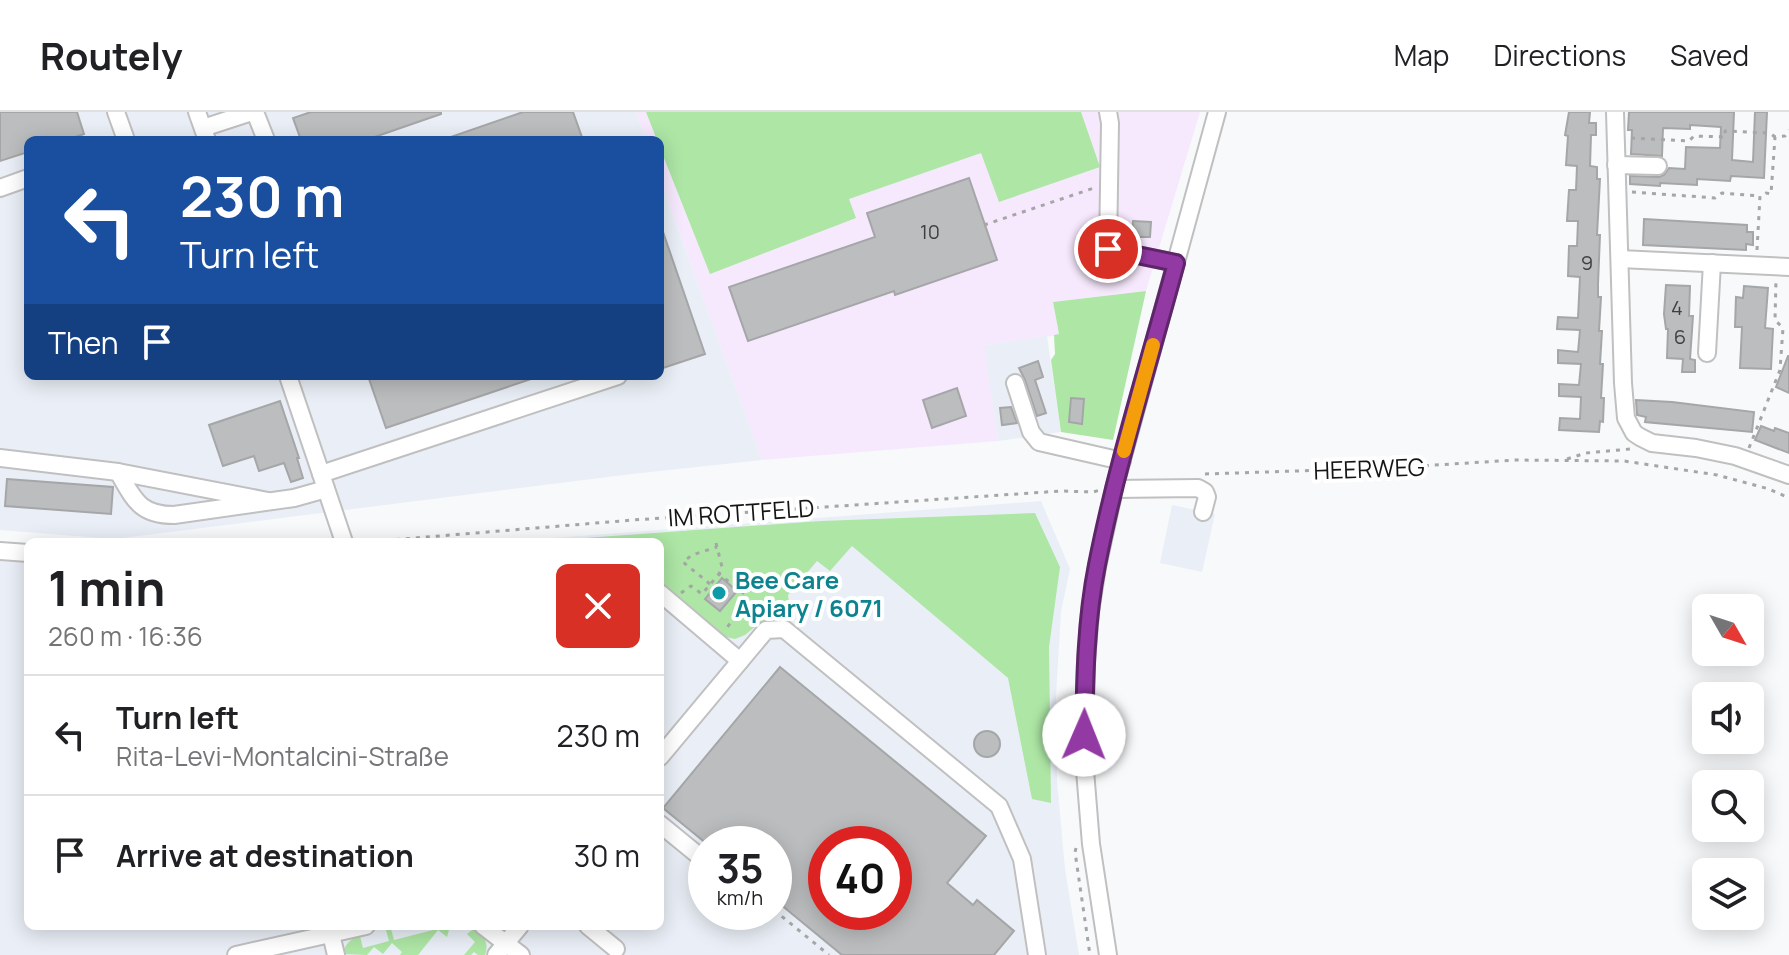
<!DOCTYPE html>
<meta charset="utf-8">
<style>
body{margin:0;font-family:Manrope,sans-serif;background:#f2f2f2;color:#202124;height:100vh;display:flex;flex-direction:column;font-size:30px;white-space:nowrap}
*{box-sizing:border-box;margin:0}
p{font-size:26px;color:#757577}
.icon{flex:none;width:44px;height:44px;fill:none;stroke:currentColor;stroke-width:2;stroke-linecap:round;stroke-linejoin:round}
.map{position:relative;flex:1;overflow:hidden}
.side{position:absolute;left:24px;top:426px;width:640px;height:392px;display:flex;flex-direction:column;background:#fff;border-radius:12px;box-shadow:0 4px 20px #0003}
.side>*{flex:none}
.top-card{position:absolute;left:24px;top:24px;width:640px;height:244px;border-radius:12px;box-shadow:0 4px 20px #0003;background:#1a4fa0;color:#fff;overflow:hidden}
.needle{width:52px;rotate:129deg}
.buttons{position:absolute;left:1692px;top:482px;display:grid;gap:16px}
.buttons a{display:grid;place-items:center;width:72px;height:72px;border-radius:12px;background:#fff;box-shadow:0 4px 20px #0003;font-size:40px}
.speed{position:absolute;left:688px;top:714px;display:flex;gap:16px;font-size:40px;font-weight:700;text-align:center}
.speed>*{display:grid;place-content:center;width:104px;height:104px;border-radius:50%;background:#fff;box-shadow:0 4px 20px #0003;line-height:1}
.speed small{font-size:20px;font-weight:400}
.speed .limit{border:12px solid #d22;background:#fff;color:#111}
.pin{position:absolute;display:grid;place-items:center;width:68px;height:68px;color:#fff;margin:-34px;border:4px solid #fff;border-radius:50%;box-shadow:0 2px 8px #0007}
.me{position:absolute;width:88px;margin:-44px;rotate:1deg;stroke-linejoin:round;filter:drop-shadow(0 0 6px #0008)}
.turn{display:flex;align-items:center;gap:28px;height:168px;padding:0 24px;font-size:36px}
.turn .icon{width:104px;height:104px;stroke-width:2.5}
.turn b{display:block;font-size:56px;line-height:68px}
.then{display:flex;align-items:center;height:76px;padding:0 24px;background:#0003;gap:16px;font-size:30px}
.round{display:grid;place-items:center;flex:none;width:84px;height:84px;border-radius:12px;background:#f2f2f2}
.headline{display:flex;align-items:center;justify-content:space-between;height:136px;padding:0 24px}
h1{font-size:48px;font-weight:700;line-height:60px}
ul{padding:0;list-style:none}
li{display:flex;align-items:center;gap:24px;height:120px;padding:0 24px;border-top:2px solid #e0e0e0}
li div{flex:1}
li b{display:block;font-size:30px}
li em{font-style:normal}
header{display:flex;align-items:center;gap:48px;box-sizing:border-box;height:112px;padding:0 40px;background:#fff;border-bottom:2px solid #e0e0e0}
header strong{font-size:38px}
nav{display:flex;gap:44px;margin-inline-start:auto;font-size:28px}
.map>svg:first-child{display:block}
.commercial{fill:#f7e9fd}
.built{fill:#eaeff7;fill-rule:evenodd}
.green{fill:#ade6a5}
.building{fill:#bcbdbe;stroke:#a5a6a7;stroke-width:2;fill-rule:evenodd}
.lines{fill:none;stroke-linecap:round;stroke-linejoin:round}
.minor-casing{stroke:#c0c0c1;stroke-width:20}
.path{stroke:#a5a6a6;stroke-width:3;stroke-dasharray:4 6;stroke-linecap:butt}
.minor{stroke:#fff;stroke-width:16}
.route-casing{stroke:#5f256b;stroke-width:20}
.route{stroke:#9239a4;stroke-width:14}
.slow{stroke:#f59e0b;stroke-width:14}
.culture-dot{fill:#0f9aa8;stroke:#fff;stroke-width:3}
.labels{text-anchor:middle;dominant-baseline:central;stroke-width:8;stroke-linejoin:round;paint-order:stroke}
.number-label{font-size:20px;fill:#3e3f3f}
.street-label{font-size:24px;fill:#141515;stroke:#fff}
.culture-label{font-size:24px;font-weight:bold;fill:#0d838f;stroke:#fff;text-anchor:start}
</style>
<header>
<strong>Routely</strong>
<nav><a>Map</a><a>Directions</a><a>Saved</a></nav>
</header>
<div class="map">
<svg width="1789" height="843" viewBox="0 0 1789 843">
<rect width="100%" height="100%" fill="#f8f9fa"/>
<polygon class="commercial" points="636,0 1200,0 1146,179 1053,190 1059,223 985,233 998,329 762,348 660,67 660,28 646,28"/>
<g class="built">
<polygon points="0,0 636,0 646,28 28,28 28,264 660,264 660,67 762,348 632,362 114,427 0,418"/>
<polygon points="1047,224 1061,320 998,329 984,233"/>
<path d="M1041,389L1070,457L1061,500L1056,584L1057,669L1065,757L1079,843H0V447L28,449V814H660V430H500ZM706,732H774V800H706ZM826,732H894V800H826Z"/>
<polygon points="1172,393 1215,402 1202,460 1160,451"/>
</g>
<g class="green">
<polygon points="646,0 1081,0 1100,55 999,90 981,41 849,87 856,106 710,162 660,36 660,28 657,28"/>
<polygon points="1146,179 1113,328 1061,320 1051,248 1055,242 1054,223 1059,222 1053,190"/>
<polygon points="1035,401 1060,455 1049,535 1051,691 1032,687 1008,566 852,434 830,459 817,449 788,483 789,491 775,508 756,514 745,523 735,527 726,525 660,470 660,430 597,430 585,426 821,409"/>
<path d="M441,814H450L447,825L438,818L418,843H400L402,840L392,831L383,842L374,835L367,843L342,842C346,832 349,827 360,824L363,836L389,829L386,818L391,817L394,828L441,816Z"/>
<path d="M472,818H479C485,826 489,833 485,843H478L474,840L471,843H464L475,830L467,822Z"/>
</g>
<g class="building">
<polygon points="0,0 77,0 84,22 66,28 28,28 28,40 0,49"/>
<polygon points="311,0 441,0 441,2 366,28 301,28 293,6"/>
<polygon points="523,0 573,0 583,28 448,28 448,26"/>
<polygon points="1569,0 1590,0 1589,11 1596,11 1596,23 1591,23 1590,54 1597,55 1597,67 1600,67 1597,123 1600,123 1598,172 1598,185 1601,185 1599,219 1602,219 1600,252 1603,252 1601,286 1604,286 1603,310 1600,309 1599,320 1559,318 1560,306 1580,307 1581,285 1559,284 1559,272 1579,273 1581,252 1558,251 1558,238 1578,240 1580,218 1557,217 1558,205 1578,206 1580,165 1568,164 1569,134 1577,134 1578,109 1567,109 1569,78 1576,78 1577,54 1566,53 1568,24 1565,23"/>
<polygon points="1629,0 1734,0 1732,48 1753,50 1755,0 1767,0 1764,66 1731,64 1730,69 1697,67 1697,73 1660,71 1660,74 1630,72 1630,64 1659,65 1664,63 1669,56 1685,57 1686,35 1720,36 1721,15 1690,13 1690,17 1663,16 1662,44 1631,42 1632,18 1628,18"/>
<polygon points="969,66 997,148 895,183 894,179 748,229 729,175 875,125 867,101"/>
<polygon points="1644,107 1747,113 1747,120 1753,120 1753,133 1746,132 1746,138 1643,133"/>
<polygon points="1133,109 1151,110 1150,125 1132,125"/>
<polygon points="660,117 662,117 705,242 663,256 660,248"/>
<polygon points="1666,173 1690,174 1689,204 1693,204 1690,247 1695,248 1695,260 1682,260 1683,247 1667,246 1668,217 1666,217 1664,202"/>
<polygon points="1744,174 1768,176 1765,216 1773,217 1771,257 1740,256 1742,215 1735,215 1736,185 1743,186"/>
<polygon points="1788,244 1789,244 1789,281 1776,275"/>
<polygon points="1038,249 1043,265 1035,268 1046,301 1037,304 1025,268 1019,256"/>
<polygon points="368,264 534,264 534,266 386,316"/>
<polygon points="957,276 966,304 932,316 923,288"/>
<polygon points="1071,286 1084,287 1082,312 1069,310"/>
<polygon points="1636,288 1672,290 1754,300 1752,320 1645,310 1646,305 1637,303"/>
<polygon points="280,289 299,346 297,346 303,366 291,370 284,351 259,359 254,344 223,354 209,313"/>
<polygon points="1011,295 1017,311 1002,313 1000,296"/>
<polygon points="1761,314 1774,319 1775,316 1789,321 1789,341 1755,328"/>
<polygon points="7,367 113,375 111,402 5,394"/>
<polygon points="722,466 737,479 720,499 705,487"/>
<path d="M780,555L986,724L947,771L973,793L977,788L1014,819L994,843H842L774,787V732H707L663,696ZM826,732H894V800H826Z"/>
<circle cx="987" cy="632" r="13"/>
</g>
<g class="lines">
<defs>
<g id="minor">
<polyline points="116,0 126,28"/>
<polyline points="197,0 207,28"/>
<polyline points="255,0 266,28"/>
<polyline points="1108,0 1110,11 1108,137 1176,151"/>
<polyline points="1615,0 1623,271 1626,306 1634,321 1640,325 1652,331 1696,336 1735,344 1789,363"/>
<polyline points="203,16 252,0"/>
<polyline points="1616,53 1658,54"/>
<polyline points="0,76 28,66"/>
<polyline points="1620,147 1789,155"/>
<polyline points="1707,241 1712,151"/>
<polyline points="288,264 344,430"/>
<polyline points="1015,271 1031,320 1039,330 1122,349"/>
<polyline points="0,346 118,360"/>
<polyline points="321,362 618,264"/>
<polyline points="1114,377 1198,376 1205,380 1207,385 1203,400"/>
<path d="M268,389L118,360C134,387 139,403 174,403L294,386L326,377"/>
<polyline points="0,439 28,441"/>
<polyline points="660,481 740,549"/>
<polyline points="660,645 766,518 784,517 999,694 1022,747 1037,843"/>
<polyline points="660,712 704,748"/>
<polyline points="483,814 521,843"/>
<polyline points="588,814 616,837"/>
<polyline points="331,822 336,843"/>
<polyline points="236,843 366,814"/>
<polyline points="496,843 520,814"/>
<polyline points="1108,843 1091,732 1084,646 1086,550 1090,500 1097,455 1115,373 1217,0"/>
</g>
</defs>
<use href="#minor" class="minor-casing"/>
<g class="path">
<polyline points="1631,26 1689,29 1694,24 1725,25 1725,19 1770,21 1775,25"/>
<polyline points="1632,80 1715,86 1722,81 1759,84"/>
<polyline points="984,113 1094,76"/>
<polyline points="1757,138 1760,84 1766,81 1771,82 1775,25 1785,24 1789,18"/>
<polyline points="1749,336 1780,258 1783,216 1775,208 1776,168"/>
<polyline points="1567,347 1586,341 1630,337"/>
<polyline points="1205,362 1387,356 1515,348 1624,349 1717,363 1769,377 1789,386"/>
<polyline points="366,430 633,408 1061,379 1093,380 1100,378"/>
<polyline points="716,431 722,455 719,462"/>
<polyline points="710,472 683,450 692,443 717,435"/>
<polyline points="681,481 691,474 702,482 719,462 746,483 746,489 726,517"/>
<polyline points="1076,736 1075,740 1090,843"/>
<polyline points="774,798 829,843"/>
<polyline points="754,802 755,800"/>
</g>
<use href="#minor" class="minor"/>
</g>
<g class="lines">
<defs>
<path id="route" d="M1084,623C1085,566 1086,508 1097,453C1117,351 1149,251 1176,151L1108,137"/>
</defs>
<use href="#route" class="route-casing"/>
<use href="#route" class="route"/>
<polyline class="slow" points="1124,339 1153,233"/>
</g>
<circle class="culture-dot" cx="719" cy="481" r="8"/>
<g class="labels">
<g class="number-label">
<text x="930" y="119">10</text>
<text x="1587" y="150">9</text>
<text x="1677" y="195">4</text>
<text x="1680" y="224">6</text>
</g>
<g class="street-label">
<text transform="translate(1369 356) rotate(-2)">HEERWEG</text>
<text transform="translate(741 400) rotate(-4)">IM ROTTFELD</text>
</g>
<g class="culture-label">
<text x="735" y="467">Bee Care<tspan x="735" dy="28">Apiary / 6071</tspan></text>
</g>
</g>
</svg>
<div class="buttons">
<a><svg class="needle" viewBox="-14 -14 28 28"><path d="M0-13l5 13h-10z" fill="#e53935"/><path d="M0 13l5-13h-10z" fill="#757577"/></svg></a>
<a><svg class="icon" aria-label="sound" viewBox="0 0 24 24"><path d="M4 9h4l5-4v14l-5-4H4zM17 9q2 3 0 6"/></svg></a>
<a><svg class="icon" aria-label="search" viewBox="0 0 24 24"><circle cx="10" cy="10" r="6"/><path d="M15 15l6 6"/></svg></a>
<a><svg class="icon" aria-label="layers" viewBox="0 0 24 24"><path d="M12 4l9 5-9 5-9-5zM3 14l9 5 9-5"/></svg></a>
</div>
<div class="speed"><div>35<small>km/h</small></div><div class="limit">40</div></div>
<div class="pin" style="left:1108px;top:137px;background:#d93025"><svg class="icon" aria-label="arrive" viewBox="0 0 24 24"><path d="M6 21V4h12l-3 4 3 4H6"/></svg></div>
<svg class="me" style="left:1084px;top:623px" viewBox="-20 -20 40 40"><circle r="19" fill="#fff"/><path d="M0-13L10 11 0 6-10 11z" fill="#9239a4"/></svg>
<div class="top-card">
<div class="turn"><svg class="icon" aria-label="left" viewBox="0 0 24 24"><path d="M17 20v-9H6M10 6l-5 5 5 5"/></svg><div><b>230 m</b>Turn left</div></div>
<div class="then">Then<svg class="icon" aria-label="arrive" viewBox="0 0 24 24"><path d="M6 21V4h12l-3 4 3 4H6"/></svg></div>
</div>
<section class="side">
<div class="headline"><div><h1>1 min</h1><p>260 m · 16:36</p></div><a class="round" style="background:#d93025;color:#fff"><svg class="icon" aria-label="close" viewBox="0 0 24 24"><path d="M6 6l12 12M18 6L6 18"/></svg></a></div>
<ul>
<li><svg class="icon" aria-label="left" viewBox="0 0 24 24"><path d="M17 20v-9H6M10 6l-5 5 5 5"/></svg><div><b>Turn left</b><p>Rita-Levi-Montalcini-Straße</p></div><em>230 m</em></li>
<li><svg class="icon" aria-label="arrive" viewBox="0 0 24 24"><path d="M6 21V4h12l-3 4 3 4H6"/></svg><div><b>Arrive at destination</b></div><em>30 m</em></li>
</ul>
</section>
</div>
